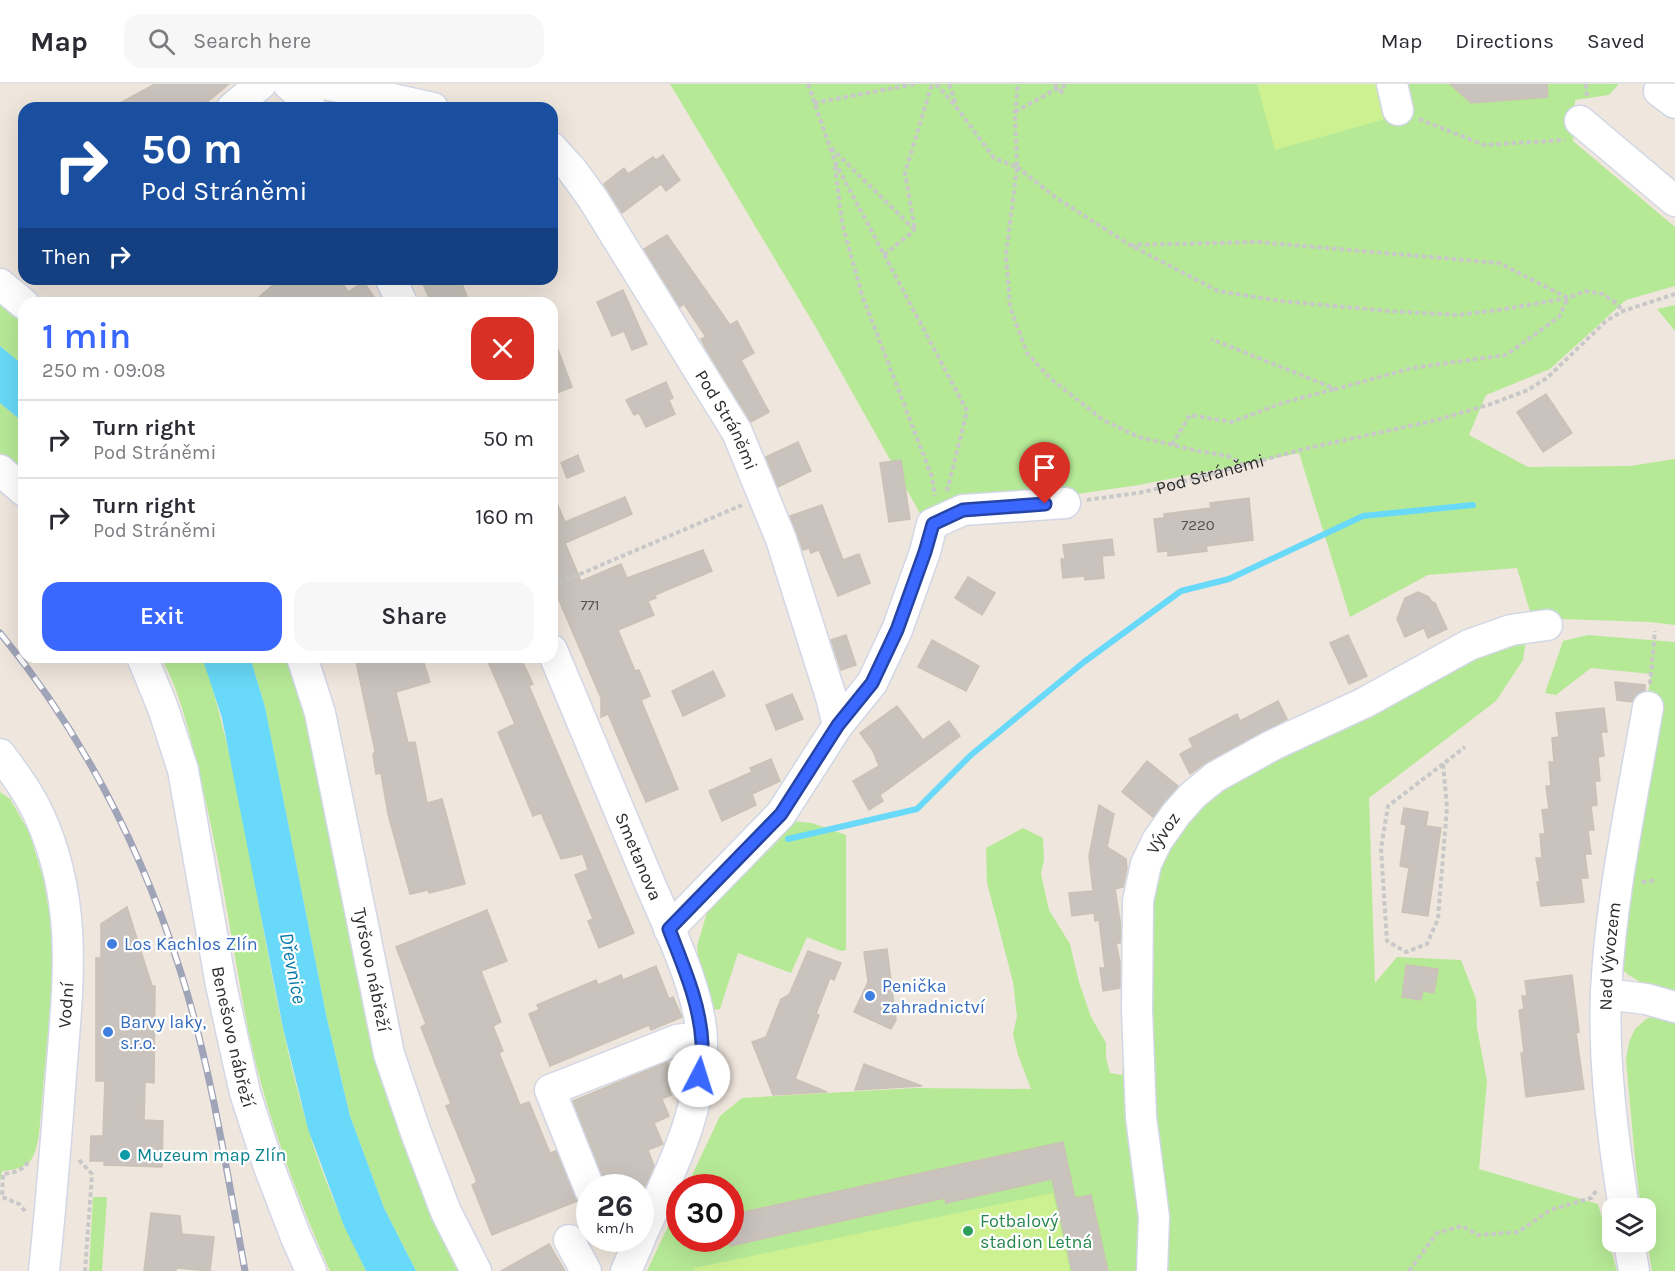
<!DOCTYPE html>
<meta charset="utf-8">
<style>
body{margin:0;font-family:Karla,sans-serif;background:#f7f7f7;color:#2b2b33;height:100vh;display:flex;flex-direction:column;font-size:22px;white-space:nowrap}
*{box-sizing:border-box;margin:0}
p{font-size:20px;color:#7c7c81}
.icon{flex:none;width:33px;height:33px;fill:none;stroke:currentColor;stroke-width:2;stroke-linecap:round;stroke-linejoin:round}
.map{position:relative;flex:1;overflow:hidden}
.details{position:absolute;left:18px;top:213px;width:540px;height:366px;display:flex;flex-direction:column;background:#fff;border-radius:18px;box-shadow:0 6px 24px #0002}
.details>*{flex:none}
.top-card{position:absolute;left:18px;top:18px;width:540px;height:183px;border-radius:18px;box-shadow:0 6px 24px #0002;background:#1a4fa0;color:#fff;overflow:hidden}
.controls{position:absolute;left:1602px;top:1114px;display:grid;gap:12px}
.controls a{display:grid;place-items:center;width:54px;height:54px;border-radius:12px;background:#fff;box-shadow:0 6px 24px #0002;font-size:30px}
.speed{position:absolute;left:576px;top:1090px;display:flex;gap:12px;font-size:30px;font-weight:700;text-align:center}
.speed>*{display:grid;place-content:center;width:78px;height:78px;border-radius:50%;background:#fff;box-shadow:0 6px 24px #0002;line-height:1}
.speed small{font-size:15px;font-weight:400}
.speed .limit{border:9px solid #d22;background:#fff;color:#111}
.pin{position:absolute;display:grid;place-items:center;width:51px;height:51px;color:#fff;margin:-62px -26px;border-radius:50% 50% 50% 0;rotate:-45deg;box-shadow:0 0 6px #0007}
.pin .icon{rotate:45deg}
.me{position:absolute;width:66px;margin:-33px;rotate:5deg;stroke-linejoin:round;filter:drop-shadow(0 0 4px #0008)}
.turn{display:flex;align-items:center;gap:21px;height:126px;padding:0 24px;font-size:27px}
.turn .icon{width:78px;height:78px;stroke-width:2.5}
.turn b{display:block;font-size:42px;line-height:51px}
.then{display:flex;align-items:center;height:57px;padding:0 24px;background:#0003;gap:12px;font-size:22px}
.round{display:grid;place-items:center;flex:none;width:63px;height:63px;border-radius:18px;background:#f7f7f7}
.headline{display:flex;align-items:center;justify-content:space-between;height:102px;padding:0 24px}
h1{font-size:36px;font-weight:600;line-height:45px;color:#3a68ff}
.primary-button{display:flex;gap:12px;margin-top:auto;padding:12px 24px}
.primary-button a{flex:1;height:69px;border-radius:18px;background:#3a68ff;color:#fff;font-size:24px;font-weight:600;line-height:69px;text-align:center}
.primary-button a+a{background:#f7f7f7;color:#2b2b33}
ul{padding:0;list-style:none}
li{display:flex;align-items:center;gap:18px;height:78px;padding:0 24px;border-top:2px solid #e1e1e2}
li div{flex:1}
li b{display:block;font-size:22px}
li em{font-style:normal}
header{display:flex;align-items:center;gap:36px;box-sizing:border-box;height:84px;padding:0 30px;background:#fff;border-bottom:2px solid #e1e1e2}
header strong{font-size:28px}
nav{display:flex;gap:33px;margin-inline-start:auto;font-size:21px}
.search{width:420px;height:54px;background:#f7f7f7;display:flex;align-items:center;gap:15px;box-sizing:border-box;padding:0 21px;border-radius:18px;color:#7c7c81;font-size:22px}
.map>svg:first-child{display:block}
.green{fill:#b6e996}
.pitch{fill:#cdf191}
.water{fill:#68d9f8}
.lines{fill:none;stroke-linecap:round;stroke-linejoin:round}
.stream{stroke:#68d9f8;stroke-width:6}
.building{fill:#cac3bd;stroke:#cac2b6;stroke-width:1.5}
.minor-casing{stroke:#d2d7e6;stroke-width:33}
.path{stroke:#c8c8c8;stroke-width:4;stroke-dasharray:4.5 3;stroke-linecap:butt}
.minor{stroke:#fff;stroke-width:30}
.rail-casing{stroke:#9fa4b8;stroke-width:7}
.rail{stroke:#fff;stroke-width:4.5;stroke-dasharray:14;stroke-linecap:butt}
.route-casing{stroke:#2644a6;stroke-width:15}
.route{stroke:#3a68ff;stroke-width:10}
.shop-dot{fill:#3f7fe0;stroke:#fff;stroke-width:2}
.culture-dot{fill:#0f9aa8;stroke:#fff;stroke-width:2}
.leisure-dot{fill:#2e9e5b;stroke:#fff;stroke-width:2}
.labels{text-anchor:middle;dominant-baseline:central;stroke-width:4.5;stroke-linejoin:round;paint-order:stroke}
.number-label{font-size:15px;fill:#545250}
.street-label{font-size:18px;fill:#2c2c2c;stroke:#fff}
.shop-label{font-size:18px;fill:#366cbe;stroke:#fff;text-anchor:start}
.culture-label{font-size:18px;fill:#0d838f;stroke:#fff;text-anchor:start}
.leisure-label{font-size:18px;fill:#27864d;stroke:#fff;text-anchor:start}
.water-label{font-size:20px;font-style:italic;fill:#0378a9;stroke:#fff}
</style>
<header>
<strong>Map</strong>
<div class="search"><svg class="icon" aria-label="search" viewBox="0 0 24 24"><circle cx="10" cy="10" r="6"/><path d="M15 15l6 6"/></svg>Search here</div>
<nav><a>Map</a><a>Directions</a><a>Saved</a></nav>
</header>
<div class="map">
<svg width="1675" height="1187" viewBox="0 0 1675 1187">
<rect width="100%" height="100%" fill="#efe6dd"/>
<g class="green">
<polygon points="670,0 1619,0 1609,11 1575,16 1573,57 1675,143 1675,202 1626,216 1550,285 1486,311 1469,351 1528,383 1630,382 1675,375 1675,541 1649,538 1532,534 1517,484 1428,491 1350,533 1299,369 1139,401 1049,414 930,447 815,242"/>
<polygon points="0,214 24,233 24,282 0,262"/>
<polygon points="1675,221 1675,247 1657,225"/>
<polygon points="0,319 24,339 24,388 0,369"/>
<path d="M1588,551L1675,558V909C1645,901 1627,896 1609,870L1651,590L1591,584L1556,611L1545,609L1563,557Z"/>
<polygon points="1526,556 1523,576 1496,617 1369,714 1375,899 1397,873 1461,876 1476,915 1477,944 1487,997 1479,1085 1598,1120 1617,1187 647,1187 679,1119 680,1155 730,1155 730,1104 686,1104 720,1032 742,1014 915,1004 1031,1005 1018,971 1013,950 1017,932 1013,898 987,799 986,764 1023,744 1043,754 1044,776 1041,790 1049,826 1070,860 1079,898 1091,933 1106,959 1106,974 1110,989 1122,991 1127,940 1146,809 1163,762 1202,714 1475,570"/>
<path d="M161,573H202L205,579C252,731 263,892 308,1044C322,1093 344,1141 366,1187H330C296,1110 265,1028 248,945C231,856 219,765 196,677C188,642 178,604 161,573Z"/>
<polygon points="250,573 290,573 464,1187 416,1187 384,1124 350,1032 327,935 265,623"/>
<path d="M0,708L10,715L29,748L43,793L51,839L54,878L39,1051C34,1078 30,1084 2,1087L0,1098Z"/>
<polygon points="792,737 812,739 846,751 846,866 841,867 807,853 791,889 738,869 720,925 712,926 700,890 697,862 709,822"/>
<polygon points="1651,933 1675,938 1675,1187 1652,1187 1646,1150 1646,1125 1641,1125 1636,1085 1626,976 1629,958 1635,945 1645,936"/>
<polygon points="93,1113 107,1113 102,1187 89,1187"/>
</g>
<g class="pitch">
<polygon points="1257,0 1382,0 1392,33 1275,66"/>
<polygon points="1053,1109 1070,1187 695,1187 694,1184"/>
</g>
<g class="water">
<polygon points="0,262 24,282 24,339 0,319"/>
<polygon points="202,573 250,573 265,623 327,935 350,1032 384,1124 416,1187 366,1187 344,1142 308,1045 283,944 222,634"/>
</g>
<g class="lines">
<polyline class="stream" points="788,755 917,725 971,671 1084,578 1181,507 1229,495 1363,432 1473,421"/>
</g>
<g class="building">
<polygon points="155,0 229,0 200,24 111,24"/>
<polygon points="1450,0 1547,0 1548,13 1471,19"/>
<polygon points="663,71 680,96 666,107 661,100 622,129 604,100 624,84 628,90 653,73 656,76"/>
<polygon points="667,151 730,241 737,237 754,269 741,276 769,328 751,338 706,265 701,255 706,253 684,220 680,223 644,165"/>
<polygon points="280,195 340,195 348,208 364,198 378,219 252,219"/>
<polygon points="421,195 460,195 467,212 451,219 431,219"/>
<polygon points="623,206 647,260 632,266 624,247 612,252 597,218"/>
<polygon points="552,255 554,255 572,303 552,311"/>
<polygon points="666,298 673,314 669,316 675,330 646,343 639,329 634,331 626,316"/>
<polygon points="1546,310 1572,349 1543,368 1517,328"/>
<polygon points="798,358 811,387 778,403 766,373"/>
<polygon points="578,371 584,387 567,394 561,379"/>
<polygon points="901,376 910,435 889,438 880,379"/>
<polygon points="552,407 565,438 625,413 632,430 565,459 581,497 621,480 627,494 703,466 712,487 655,511 656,514 648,517 654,531 618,546 635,587 639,586 650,612 641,616 678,705 646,718 608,630 601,633 601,614 552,500"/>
<polygon points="1249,414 1253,456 1206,462 1207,467 1168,472 1168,467 1158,468 1154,435 1164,434 1164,430 1211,424 1210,419"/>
<polygon points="822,421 843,476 859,470 870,499 838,512 819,466 811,469 809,464 803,466 790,432"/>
<polygon points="1112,455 1114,471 1102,472 1104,494 1085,496 1084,492 1063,494 1061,475 1065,475 1063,461"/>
<polygon points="968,493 995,509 982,531 955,514"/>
<polygon points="1418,508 1429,513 1431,517 1435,519 1447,545 1428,554 1424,544 1405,553 1397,535 1405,514"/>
<polygon points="846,551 856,581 841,586 831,556"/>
<polygon points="1348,551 1367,592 1349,600 1330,559"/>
<polygon points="932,556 979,582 966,607 918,583"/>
<polygon points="355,573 422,573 430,598 396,608 408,659 415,658 427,719 442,715 465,800 429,809 428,806 410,810 388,730 381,689 376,690 373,671 375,667"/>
<polygon points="507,573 520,573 526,585 533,600 529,602 634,849 599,864 588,837 593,835 575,791 588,786 583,770 561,775 541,729 533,732 498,648 515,640 489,580"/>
<polygon points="713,587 725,612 683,632 672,607"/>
<polygon points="1615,598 1645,601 1645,606 1635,612 1632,618 1617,616"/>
<polygon points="792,610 803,635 776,646 766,621"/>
<polygon points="1278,617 1287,635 1207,678 1190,690 1180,670 1193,663 1189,655 1237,630 1240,637"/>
<polygon points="897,622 923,656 949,637 960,652 880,711 883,717 869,726 853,697 879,682 873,667 860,649"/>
<polygon points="1604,624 1607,648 1601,648 1604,672 1598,673 1600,697 1595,697 1597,721 1591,722 1594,746 1588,746 1591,770 1585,770 1588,794 1581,794 1584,818 1541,822 1537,798 1540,798 1536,774 1542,774 1540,750 1545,750 1542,726 1549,725 1546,702 1551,702 1549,678 1554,678 1552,654 1559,653 1556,629"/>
<polygon points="771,675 780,697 752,710 756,721 722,737 709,707 752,688 750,684"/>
<polygon points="1147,677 1178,702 1153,733 1122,708"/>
<polygon points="1099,721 1114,730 1107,763 1126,775 1127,784 1123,803 1115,805 1121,843 1120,859 1116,859 1120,878 1120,904 1103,907 1100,884 1105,884 1099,836 1095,837 1094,829 1072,832 1069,809 1093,807 1089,772"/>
<polygon points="1404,724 1428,728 1426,742 1441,744 1428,832 1402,828 1409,784 1400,782 1406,741 1401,740"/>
<polygon points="127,823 152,902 155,902 154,999 145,998 144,1036 163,1037 162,1083 104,1081 104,1077 90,1077 91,1052 103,1052 105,997 96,997 96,874 101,874 101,840"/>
<polygon points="487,826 507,877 481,887 501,938 493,942 503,967 499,969 520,1021 529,1018 550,1069 556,1067 577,1117 492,1151 472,1101 477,1098 446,1022 451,1020 421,943 426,940 396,863"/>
<polygon points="887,865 896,936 891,945 854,928 868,898 864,868"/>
<polygon points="808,867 841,879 834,896 830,894 816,930 819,931 795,995 827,1008 773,1011 752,958 766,953 781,915 789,911"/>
<polygon points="1406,881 1438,885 1434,909 1423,907 1421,916 1402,913"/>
<polygon points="656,882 669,915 673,913 682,933 651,946 649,941 550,982 529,930 539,926 537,921 596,896 598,901 621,891 623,896"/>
<polygon points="1572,891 1579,948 1576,949 1584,1005 1526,1013 1521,969 1524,969 1519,926 1524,925 1522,912 1527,912 1525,897"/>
<polygon points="667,978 677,1001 669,1005 671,1011 662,1015 669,1032 654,1039 663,1060 648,1066 654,1082 644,1104 625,1104 622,1098 607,1104 573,1017"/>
<polygon points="864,980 922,1002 855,1006"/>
<polygon points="1063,1058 1075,1114 1091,1111 1108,1187 1072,1187 1052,1095 946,1119 945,1114 730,1162 730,1131"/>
<polygon points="151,1129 180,1132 182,1150 214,1153 210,1187 176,1184 176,1187 144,1187"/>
<polygon points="549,1160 565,1187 501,1187"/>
</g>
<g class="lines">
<defs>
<g id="minor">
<polyline points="288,0 307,17 311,24"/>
<polyline points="325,0 433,24"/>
<polyline points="1392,0 1398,26"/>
<polyline points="1665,0 1659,7 1675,19"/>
<polyline points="232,24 261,0"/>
<polyline points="1580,37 1675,117"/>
<path id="s2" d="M552,64L572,86L593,115L737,348L781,455L831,613L838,641"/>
<polyline points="391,195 402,219"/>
<polyline points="0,200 24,220"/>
<polyline points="0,386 24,407"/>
<path id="s3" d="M552,566C584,642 615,717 647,793C667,840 702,909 702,960C702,1029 668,1093 640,1154"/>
<path id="s4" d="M142,573L163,624L183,686L221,901L245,1009L268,1080L295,1151L311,1187"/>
<path id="s5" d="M302,573L320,629L389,970L416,1049L446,1128L476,1187"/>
<path d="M0,670C14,689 29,709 39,731C79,818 68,900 61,991C56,1057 51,1122 44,1187"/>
<polyline points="669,845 781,730 838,641 872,599 897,546 925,468 932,440 963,426 1065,419"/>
<polyline points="1606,910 1646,915 1675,923"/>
<polyline points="590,1106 550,1006 677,956 701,953"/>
<path id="s6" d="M1624,1125C1613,1053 1603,980 1606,907C1611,811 1632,717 1648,623"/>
<polyline points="569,1156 586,1187"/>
<polyline points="1629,1158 1634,1187"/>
<polyline points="626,1187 640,1155"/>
<path id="s7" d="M1152,1187L1154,1133L1141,1033L1137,926L1138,817L1146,780L1157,757L1176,730L1193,711L1215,693L1273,661L1364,619L1469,561L1511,546L1547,541"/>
</g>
</defs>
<use href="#minor" class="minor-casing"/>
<g class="path">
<polyline points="808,0 835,78 967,327 947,407"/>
<polyline points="936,0 957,24 994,74 1017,83 1015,28 1018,0"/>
<polyline points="949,0 956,20"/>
<polyline points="1054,0 1062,8 1064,0"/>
<polyline points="1586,0 1587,13"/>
<polyline points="814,19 915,0"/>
<polyline points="1015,28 1058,4"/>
<polyline points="1419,35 1484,61 1565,56"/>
<polyline points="831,64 915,146 905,89 932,0"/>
<polyline points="835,82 842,139 862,211 932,393 935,412"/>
<polyline points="1017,83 1055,113 1130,161 1218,207 1281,217 1388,227 1458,231 1505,225 1568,214 1585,207 1603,210 1616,219 1623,227"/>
<polyline points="1017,84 1006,171 1010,223 1027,269 1050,294 1103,336 1139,353 1198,367 1228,372 1245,382"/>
<polyline points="1130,161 1258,158 1499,179 1568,214 1559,233 1506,271 1412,284 1336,305 1211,255"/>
<polyline points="884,171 915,146"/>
<polyline points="1172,361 1190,331 1232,338 1282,319 1335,305"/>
<path id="s1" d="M1087,416L1144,408L1304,365L1437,336L1491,320L1528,306L1547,294L1606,237L1623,227L1675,210"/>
<polyline points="552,502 742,421"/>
<polyline points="1650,600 1655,547"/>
<polyline points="1443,680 1388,722 1381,765 1387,857 1406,868 1427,860 1438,835 1447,723 1443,680 1465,663"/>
<polyline points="1642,798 1657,796"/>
<polyline points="79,1076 92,1090 85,1187"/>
<path d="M25,1127L19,1120L2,1113L3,1090C12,1089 23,1087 28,1078"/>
<polyline points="1409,1187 1437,1149 1462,1142 1478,1151 1518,1148 1550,1126 1591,1114 1596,1107"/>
</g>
<use href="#minor" class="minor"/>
<defs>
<path id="rail" d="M0,549C82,649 142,765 181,889C211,983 227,1089 245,1187"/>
</defs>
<use href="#rail" class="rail-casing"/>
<use href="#rail" class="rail"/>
</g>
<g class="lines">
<defs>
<path id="route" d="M699,992C700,981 702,970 702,959C700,919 683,882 669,845L781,730L838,641L872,599L897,546L925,468L933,440L963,426L1045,420"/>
</defs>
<use href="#route" class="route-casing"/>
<use href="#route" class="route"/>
</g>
<g class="shop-dot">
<circle cx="112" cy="860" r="6"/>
<circle cx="870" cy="912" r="6"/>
<circle cx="108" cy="948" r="6"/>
</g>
<circle class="culture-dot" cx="125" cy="1071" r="6"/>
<circle class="leisure-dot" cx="968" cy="1147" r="6"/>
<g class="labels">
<g class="number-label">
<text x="1198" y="441">7220</text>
<text x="590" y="521">771</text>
</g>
<g class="street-label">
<text stroke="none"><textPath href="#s2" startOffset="324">Pod Stráněmi</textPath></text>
<text stroke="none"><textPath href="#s1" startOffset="126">Pod Stráněmi</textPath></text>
<text stroke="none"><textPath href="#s7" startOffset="444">Vývoz</textPath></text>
<text stroke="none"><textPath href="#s3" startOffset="224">Smetanova</textPath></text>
<text stroke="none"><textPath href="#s6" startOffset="254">Nad Vývozem</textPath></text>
<text stroke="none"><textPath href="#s5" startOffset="321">Tyršovo nábřeží</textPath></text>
<text transform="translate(66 921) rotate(-86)">Vodní</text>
<text stroke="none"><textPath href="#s4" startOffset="392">Benešovo nábřeží</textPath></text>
</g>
<g class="shop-label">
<text x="124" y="860">Los Kachlos Zlín</text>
<text x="882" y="902">Penička<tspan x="882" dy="21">zahradnictví</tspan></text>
<text x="120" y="938">Barvy laky,<tspan x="120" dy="21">s.r.o.</tspan></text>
</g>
<g class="culture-label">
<text x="137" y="1071">Muzeum map Zlín</text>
</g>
<g class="leisure-label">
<text x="980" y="1137">Fotbalový<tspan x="980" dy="21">stadion Letná</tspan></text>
</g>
<g class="water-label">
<text transform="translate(293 884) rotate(79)">Dřevnice</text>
</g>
</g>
</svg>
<div class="controls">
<a><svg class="icon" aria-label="layers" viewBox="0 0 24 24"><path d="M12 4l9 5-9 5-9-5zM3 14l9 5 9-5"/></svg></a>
</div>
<div class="speed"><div>26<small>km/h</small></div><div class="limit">30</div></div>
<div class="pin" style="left:1045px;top:420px;background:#d93025"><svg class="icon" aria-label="arrive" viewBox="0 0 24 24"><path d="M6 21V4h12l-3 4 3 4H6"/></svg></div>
<svg class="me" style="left:699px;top:992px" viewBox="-20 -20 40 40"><circle r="19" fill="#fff"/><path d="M0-13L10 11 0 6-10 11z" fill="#3a68ff"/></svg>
<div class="top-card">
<div class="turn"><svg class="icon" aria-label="right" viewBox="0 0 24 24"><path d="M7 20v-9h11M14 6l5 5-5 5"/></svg><div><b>50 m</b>Pod Stráněmi</div></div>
<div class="then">Then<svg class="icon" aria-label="right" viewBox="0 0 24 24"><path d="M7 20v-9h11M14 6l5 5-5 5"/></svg></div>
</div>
<section class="details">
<div class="headline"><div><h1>1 min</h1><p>250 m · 09:08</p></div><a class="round" style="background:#d93025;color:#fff"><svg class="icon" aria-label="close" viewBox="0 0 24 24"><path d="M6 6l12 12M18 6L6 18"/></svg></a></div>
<ul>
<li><svg class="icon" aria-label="right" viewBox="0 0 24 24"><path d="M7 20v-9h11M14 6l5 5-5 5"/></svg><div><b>Turn right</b><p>Pod Stráněmi</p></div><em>50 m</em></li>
<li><svg class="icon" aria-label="right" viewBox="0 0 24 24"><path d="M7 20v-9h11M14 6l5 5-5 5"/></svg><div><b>Turn right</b><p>Pod Stráněmi</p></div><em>160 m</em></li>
</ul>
<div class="primary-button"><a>Exit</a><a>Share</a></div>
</section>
</div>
